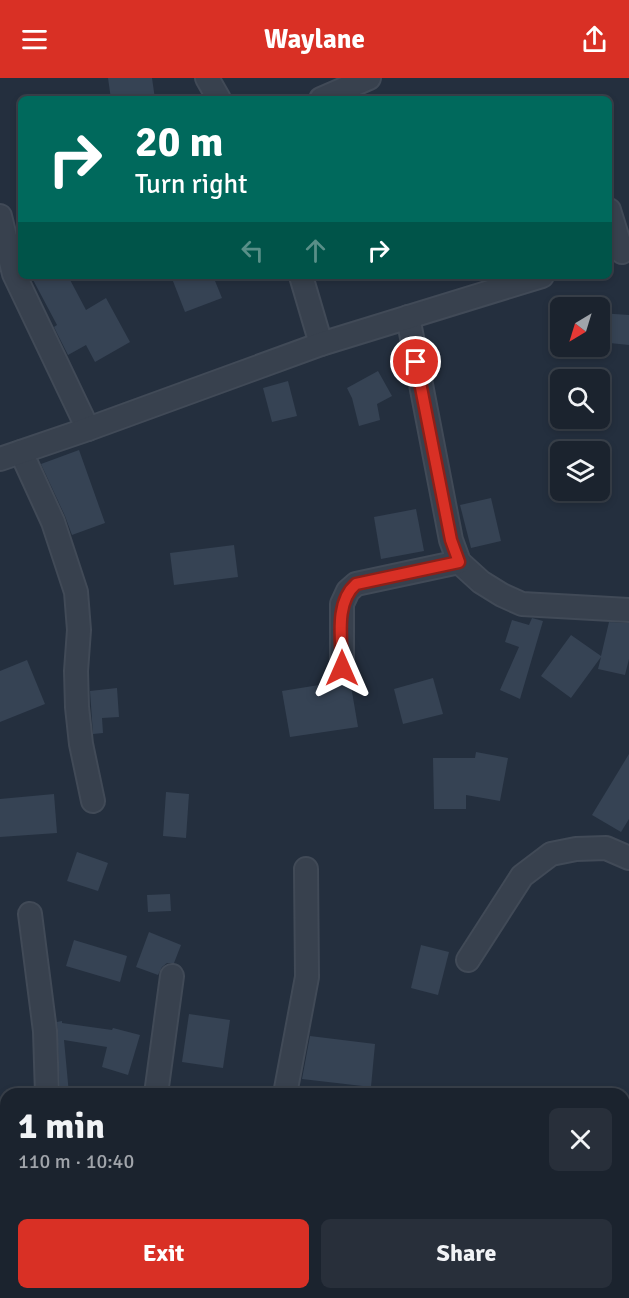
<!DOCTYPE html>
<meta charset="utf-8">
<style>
body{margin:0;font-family:Signika,sans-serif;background:#282f3a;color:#f1f3f6;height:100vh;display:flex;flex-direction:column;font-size:22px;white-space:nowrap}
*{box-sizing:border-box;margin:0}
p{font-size:20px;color:#a0a4aa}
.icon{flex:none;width:33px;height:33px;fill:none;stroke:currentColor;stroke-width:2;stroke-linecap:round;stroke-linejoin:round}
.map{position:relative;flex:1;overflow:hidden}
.side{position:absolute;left:0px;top:1010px;width:630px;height:212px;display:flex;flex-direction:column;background:#1b232e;border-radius:18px 18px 0 0;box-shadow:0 3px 9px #0003,0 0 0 2px #39404a}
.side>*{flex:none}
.top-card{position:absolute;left:18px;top:18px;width:594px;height:183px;border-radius:9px;box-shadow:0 3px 9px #0003,0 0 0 2px #39404a;background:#00695c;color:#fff;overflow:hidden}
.needle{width:39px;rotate:218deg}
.fabs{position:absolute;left:550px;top:219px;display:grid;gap:12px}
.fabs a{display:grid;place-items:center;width:60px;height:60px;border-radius:9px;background:#1b232e;box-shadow:0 3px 9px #0003,0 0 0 2px #39404a;font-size:30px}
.pin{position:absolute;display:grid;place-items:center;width:51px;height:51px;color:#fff;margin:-26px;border:3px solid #fff;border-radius:50%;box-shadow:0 2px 6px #0007}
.me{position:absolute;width:66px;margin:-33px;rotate:0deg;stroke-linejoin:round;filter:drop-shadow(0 0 4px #0008)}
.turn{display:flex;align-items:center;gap:21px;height:126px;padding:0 18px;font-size:27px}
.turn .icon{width:78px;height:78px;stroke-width:2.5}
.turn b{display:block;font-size:42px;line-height:51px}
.lanes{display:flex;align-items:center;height:57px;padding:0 18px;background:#0003;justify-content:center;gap:30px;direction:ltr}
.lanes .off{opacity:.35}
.round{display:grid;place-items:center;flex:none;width:63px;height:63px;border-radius:9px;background:#282f3a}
.summary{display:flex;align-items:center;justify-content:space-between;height:102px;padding:0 18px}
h1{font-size:36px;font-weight:700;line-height:45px}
.primary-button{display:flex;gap:12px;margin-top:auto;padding:12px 18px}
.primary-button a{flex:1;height:69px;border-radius:9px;background:#d93025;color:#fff;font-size:24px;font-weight:700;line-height:69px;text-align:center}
.primary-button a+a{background:#282f3a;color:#f1f3f6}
header{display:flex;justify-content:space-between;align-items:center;height:78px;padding:0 18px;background:#d93025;color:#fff;font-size:27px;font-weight:700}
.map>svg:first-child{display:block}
.building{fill:#364354}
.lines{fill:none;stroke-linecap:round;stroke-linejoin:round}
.street-casing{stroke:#414a57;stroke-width:26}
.street{stroke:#38414e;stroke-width:22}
.route-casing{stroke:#8d1f18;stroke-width:15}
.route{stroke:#d93025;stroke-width:10}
</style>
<header><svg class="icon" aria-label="menu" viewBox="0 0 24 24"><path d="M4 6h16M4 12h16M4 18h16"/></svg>Waylane<svg class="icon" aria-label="share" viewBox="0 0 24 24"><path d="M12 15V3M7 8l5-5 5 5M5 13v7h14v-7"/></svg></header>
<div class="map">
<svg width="629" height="1220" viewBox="0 0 629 1220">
<rect width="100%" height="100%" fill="#242f3e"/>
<g class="building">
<polygon points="108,0 152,0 155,21 111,21"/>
<polygon points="31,198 68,198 86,232 106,220 130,264 95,284 86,267 68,277 54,249 57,247"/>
<polygon points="171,198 213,198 222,220 185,234"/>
<polygon points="600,235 629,237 629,267 600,264"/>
<polygon points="378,293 392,318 377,326 380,342 359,348 352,320 347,310"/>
<polygon points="288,303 297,338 272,344 263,310"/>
<polygon points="79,372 105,445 72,457 65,438 41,386"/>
<polygon points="491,420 501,463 471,470 460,427"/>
<polygon points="416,431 424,473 381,481 374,439"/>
<polygon points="234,467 238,499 174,507 170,475"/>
<polygon points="532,540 543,543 520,621 500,612 519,569 505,564 512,542 529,547"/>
<polygon points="609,544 629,545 629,581 625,597 598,591 601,579 571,620 541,598 571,557 601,578"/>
<polygon points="27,582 45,626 0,644 0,593"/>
<polygon points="433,600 443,636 403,646 394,611"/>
<polygon points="350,602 358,649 290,659 282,613"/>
<polygon points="117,610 119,639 102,640 103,655 93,656 90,613"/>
<polygon points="476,674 508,680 500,723 466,717 466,731 434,731 433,680 475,680"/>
<polygon points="629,676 629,741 621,754 592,737"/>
<polygon points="166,714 189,716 186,760 163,758"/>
<polygon points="54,716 57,755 0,759 0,721"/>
<polygon points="77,774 108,785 98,813 67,803"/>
<polygon points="170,816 171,833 148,834 147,817"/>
<polygon points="149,854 181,867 174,885 167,885 162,889 158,897 136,889"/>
<polygon points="74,862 127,878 120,904 66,888"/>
<polygon points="421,867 449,874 438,917 411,910"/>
<polygon points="189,936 230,942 223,990 182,984"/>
<polygon points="62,943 62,945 112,952 113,950 140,957 128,997 102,989 107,969 64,962 69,1016 60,1016 57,944"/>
<polygon points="310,958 375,966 371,1009 302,1001"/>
</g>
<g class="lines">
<defs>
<g id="street">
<polyline points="207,0 219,21"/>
<polyline points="321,21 369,0"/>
<polyline points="609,132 622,174"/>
<polyline points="0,138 14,196 88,351"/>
<polyline points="301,198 321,266"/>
<polyline points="408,239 451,462 459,484 481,504 502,517 522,526 629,532"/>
<polyline points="21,374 53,444 76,514 79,552 76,593 77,629 81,666 93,723"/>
<polyline points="0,381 88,351 321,266 542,198"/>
<polyline points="342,590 342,526 348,513 356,506 459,484"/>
<polyline points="30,836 45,953 47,1016"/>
<polyline points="468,882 522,798 551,776 576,771 606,770 629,780"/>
<polyline points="156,1016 172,898"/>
<polyline points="285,1016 307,899 306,791"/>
<polyline points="0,1055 6,1055"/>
<polyline points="624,1157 629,1159"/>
<polyline points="222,1215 241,1220"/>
<polyline points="116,1220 116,1215"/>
<polyline points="478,1220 480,1215"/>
</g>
</defs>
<use href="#street" class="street-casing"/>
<use href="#street" class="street"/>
</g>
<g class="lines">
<defs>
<path id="route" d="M342,590C342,563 334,525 356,506L459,484L451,462L416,284"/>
</defs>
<use href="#route" class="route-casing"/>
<use href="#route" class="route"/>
</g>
</svg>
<div class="fabs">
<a><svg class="needle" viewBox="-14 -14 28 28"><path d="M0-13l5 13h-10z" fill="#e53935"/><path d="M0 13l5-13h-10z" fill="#a0a4aa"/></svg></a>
<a><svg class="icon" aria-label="search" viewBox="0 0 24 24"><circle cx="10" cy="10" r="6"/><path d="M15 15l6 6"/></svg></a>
<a><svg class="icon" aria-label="layers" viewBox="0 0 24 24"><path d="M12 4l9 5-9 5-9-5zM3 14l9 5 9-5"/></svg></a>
</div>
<div class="pin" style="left:416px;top:284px;background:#d93025"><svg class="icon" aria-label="arrive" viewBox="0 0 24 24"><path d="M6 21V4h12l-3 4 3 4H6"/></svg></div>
<svg class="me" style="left:342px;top:590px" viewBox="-20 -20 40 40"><path d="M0-17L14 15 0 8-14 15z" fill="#d93025" stroke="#fff" stroke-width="4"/></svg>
<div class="top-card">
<div class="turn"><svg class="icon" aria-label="right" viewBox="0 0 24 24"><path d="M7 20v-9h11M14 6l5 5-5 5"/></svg><div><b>20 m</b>Turn right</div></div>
<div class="lanes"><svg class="icon off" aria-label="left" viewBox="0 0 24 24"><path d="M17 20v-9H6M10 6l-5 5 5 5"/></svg><svg class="icon off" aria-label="ahead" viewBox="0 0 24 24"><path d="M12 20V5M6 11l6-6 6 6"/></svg><svg class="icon" aria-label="right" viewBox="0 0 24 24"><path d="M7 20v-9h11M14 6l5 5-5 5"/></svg></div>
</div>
<section class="side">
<div class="summary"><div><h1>1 min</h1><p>110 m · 10:40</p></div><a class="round"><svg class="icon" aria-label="close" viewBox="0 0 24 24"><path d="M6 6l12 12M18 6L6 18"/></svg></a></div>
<div class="primary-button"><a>Exit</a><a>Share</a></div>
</section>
</div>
